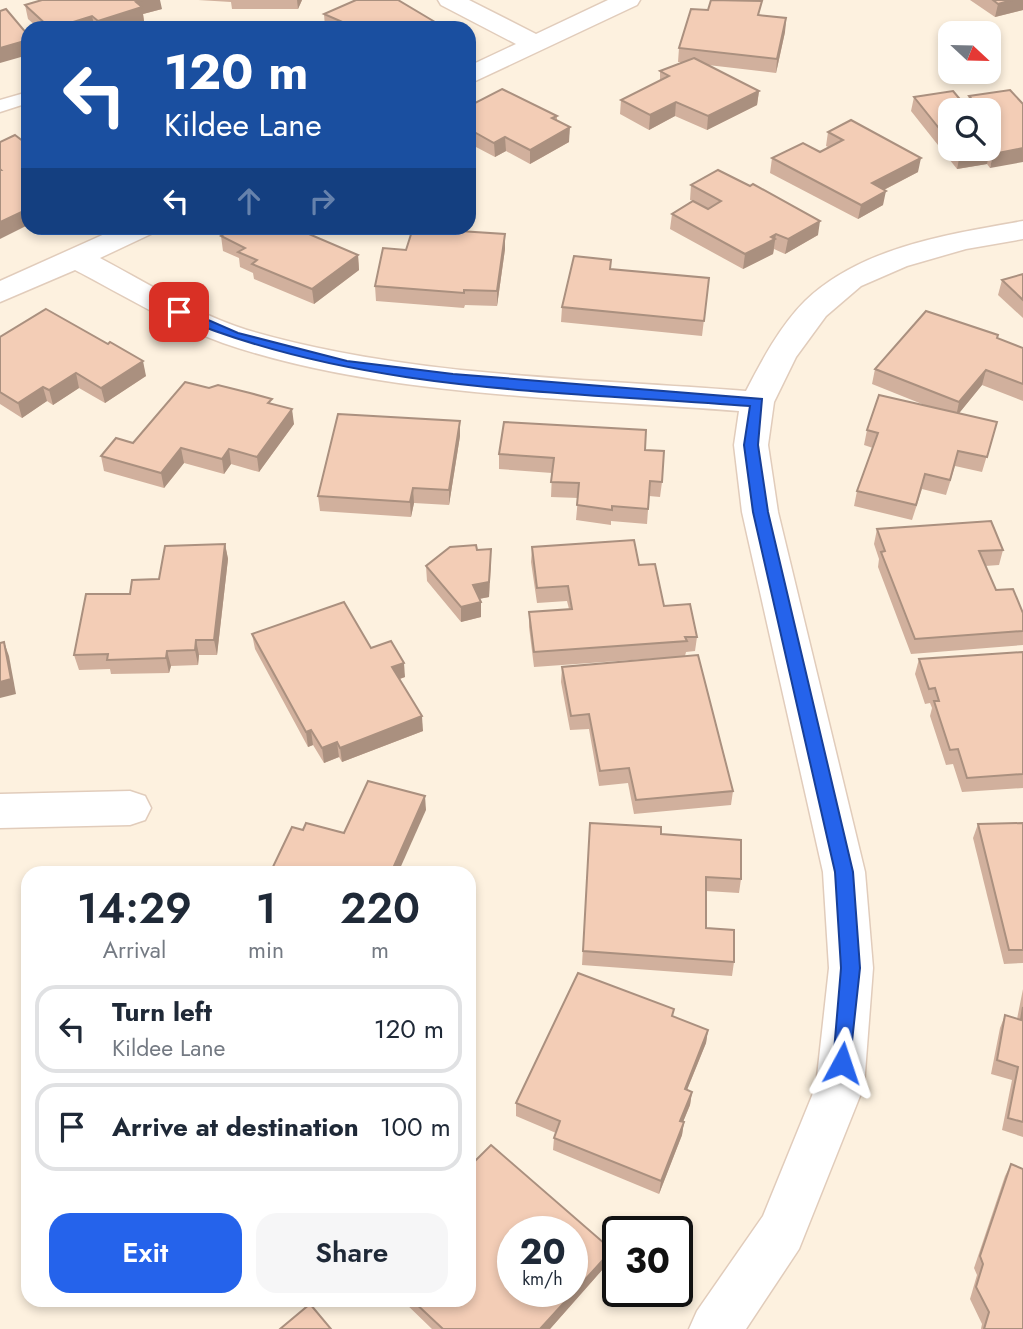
<!DOCTYPE html>
<style>
body{margin:0;font-family:Jost,sans-serif;background:#f6f6f7;color:#1f2937;height:100vh;display:flex;flex-direction:column;font-size:26px;white-space:nowrap}
*{box-sizing:border-box;margin:0}
p{font-size:23px;color:#747a83}
.icon{flex:none;width:38px;height:38px;fill:none;stroke:currentColor;stroke-width:2;stroke-linecap:round;stroke-linejoin:round}
.map{position:relative;flex:1;overflow:hidden}
.drawer{position:absolute;left:21px;top:866px;width:455px;height:441px;display:flex;flex-direction:column;background:#fff;border-radius:21px;box-shadow:0 4px 10px #0003}
.drawer>*{flex:none}
.guide{position:absolute;left:21px;top:21px;width:455px;height:214px;border-radius:21px;box-shadow:0 4px 10px #0003;background:#1a4fa0;color:#fff;overflow:hidden}
.needle{width:46px;rotate:112deg}
.tools{position:absolute;left:938px;top:21px;display:grid;gap:14px}
.tools a{display:grid;place-items:center;width:63px;height:63px;border-radius:14px;background:#fff;box-shadow:0 4px 10px #0003;font-size:35px}
.speed{position:absolute;left:497px;top:1216px;display:flex;gap:14px;font-size:35px;font-weight:700;text-align:center}
.speed>*{display:grid;place-content:center;width:91px;height:91px;border-radius:50%;background:#fff;box-shadow:0 4px 10px #0003;line-height:1}
.speed small{font-size:18px;font-weight:400}
.speed .limit{border:4px solid #111;border-radius:10px;background:#fff;color:#111}
.pin{position:absolute;display:grid;place-items:center;width:60px;height:60px;color:#fff;margin:-30px;border-radius:14px;box-shadow:0 4px 10px #0006}
.me{position:absolute;width:77px;margin:-38px;rotate:5deg;stroke-linejoin:round;filter:drop-shadow(0 0 5px #0008)}
.turn{display:flex;align-items:center;gap:24px;height:147px;padding:0 28px;font-size:32px}
.turn .icon{width:91px;height:91px;stroke-width:2.5}
.turn b{display:block;font-size:49px;line-height:60px}
.lanes{display:flex;align-items:center;height:66px;padding:0 28px;background:#0003;justify-content:center;gap:35px;direction:ltr}
.lanes .off{opacity:.35}
.eta{display:flex;justify-content:space-evenly;align-items:center;height:119px;text-align:center}
.eta b{font-size:42px;font-weight:600;line-height:49px}
.primary-button{display:flex;gap:14px;margin-top:auto;padding:14px 28px}
.primary-button a{flex:1;height:80px;border-radius:21px;background:#2563eb;color:#fff;font-size:28px;font-weight:600;line-height:80px;text-align:center}
.primary-button a+a{background:#f6f6f7;color:#1f2937}
ul{padding:0;list-style:none}
li{display:flex;align-items:center;gap:21px;height:88px;margin:0 14px 10px;padding:0 14px;border:4px solid #e0e1e3;border-radius:21px}
li div{flex:1}
li b{display:block;font-size:26px}
li em{font-style:normal}
.map>svg:first-child{display:block}
.lines{fill:none;stroke-linecap:round;stroke-linejoin:round}
.service-casing{stroke:#e1ccbb;stroke-width:3}
.minor-casing{stroke:#e1ccbb;stroke-width:3}
.service{fill:#fff;fill-rule:evenodd}
.minor{fill:#fff;fill-rule:evenodd}
.wall{fill:#d1b09d;fill-rule:evenodd}
.shaded-wall{fill:#aa907f}
.building{fill:#f3cdb6;stroke:#aa907f;stroke-width:2;fill-rule:evenodd}
.route{fill:#2563eb;stroke:#184099;stroke-width:2}
</style>
<div class="map">
<svg width="1023" height="1329" viewBox="0 0 1023 1329">
<rect width="100%" height="100%" fill="#fdf1df"/>
<g class="lines">
<defs>
<polygon id="service" points="28,92 28,103 0,112 0,100"/>
<g id="minor">
<polygon points="438,0 469,0 536,34 608,0 640,0 637,5 469,84 469,66 516,44 441,5"/>
<path d="M1023,221V239L966,249L907,266L861,286L826,316L796,357L774,402L768,445L778,512L865,872L873,968L864,1086L799,1249L746,1329H689L697,1311L763,1216L816,1086L829,968L823,872L742,512L734,445L739,411C574,398 380,397 223,343C172,325 123,295 75,270L0,302V281L118,228H155L151,234L100,258C147,283 196,314 247,330C406,377 582,378 746,391C762,360 780,326 805,301C861,247 949,234 1023,221Z"/>
<polygon points="130,791 145,796 151,808 145,820 130,825 0,828 0,794"/>
</g>
</defs>
<use href="#service" class="service-casing"/>
<use href="#minor" class="minor-casing"/>
<use href="#service" class="service"/>
<use href="#minor" class="minor"/>
</g>
<g class="wall">
<polygon points="198,0 302,0 298,9 232,9 231,2"/>
<polygon points="970,0 1023,0 1023,10 995,17"/>
<polygon points="25,5 162,9 143,14 144,21 122,28 38,28 28,19"/>
<polygon points="324,14 435,22 435,28 326,28 325,27"/>
<polygon points="760,16 786,18 785,32 776,73 708,65 759,91 757,105 707,130 675,116 649,130 620,114 621,100 660,81 660,71 682,62 678,62 679,48"/>
<path d="M1010,90L990,168L987,164L957,169L911,111L914,97L966,107L969,96ZM950,110H989V149H950Z"/>
<polygon points="469,106 557,116 557,121 569,142 530,164 506,151 495,157 476,147"/>
<polygon points="828,132 918,172 884,190 883,205 858,219 770,173 772,158 820,152 828,147 826,146"/>
<polygon points="691,185 818,235 785,254 774,249 773,254 743,269 670,229 672,214 693,201 690,200"/>
<polygon points="302,231 358,255 359,270 314,304 254,279 253,273 240,267 239,258 223,251 221,236"/>
<polygon points="505,234 505,249 497,306 465,305 464,308 376,301 375,286 406,250"/>
<polygon points="611,260 611,269 709,278 702,336 561,322 562,307"/>
<polygon points="1023,274 1023,318 998,295 1002,280"/>
<polygon points="998,335 997,338 1023,348 1023,401 982,385 959,413 997,422 982,472 955,466 946,495 922,489 912,520 854,506 857,491 873,448 864,445 867,430 927,406 872,384 875,369"/>
<polygon points="0,337 146,376 105,403 79,388 53,405 47,401 22,418 0,404"/>
<polygon points="272,404 294,424 259,472 231,464 224,474 184,463 164,488 104,471 101,456 133,443"/>
<polygon points="460,421 460,436 449,505 414,503 411,517 320,511 318,496"/>
<polygon points="645,450 662,482 660,497 649,496 647,524 611,521 611,525 576,520 578,498 551,497 552,473 499,469 499,454"/>
<polygon points="877,529 1003,550 999,565 985,566 996,590 1023,613 1023,645 911,654 878,567 879,559 874,544"/>
<polygon points="225,544 228,559 217,655 199,655 198,665 171,666 169,673 111,674 110,669 79,670 74,655 130,594"/>
<polygon points="532,547 639,565 664,606 697,637 695,651 686,652 685,656 733,791 731,805 634,814 628,783 599,786 589,729 570,730 561,682 562,667 660,658 534,667 529,627 529,612 569,609 567,601 537,603 531,562"/>
<polygon points="477,550 491,564 489,597 479,599 481,602 481,617 461,622 427,581 426,566"/>
<polygon points="252,634 371,648 405,677 400,679 423,731 342,762 339,757 324,763 313,745 308,747 255,649"/>
<polygon points="1023,652 1023,788 962,792 953,764 946,765 930,716 932,708 930,703 925,704 915,674 919,659"/>
<polygon points="590,823 661,834 741,879 739,893 706,891 706,928 734,962 732,976 582,965"/>
<polygon points="1023,823 1023,963 1004,964 973,838 978,824"/>
<polygon points="1023,989 1023,1137 1002,1130 1012,1080 991,1074 1000,1028 1005,1015 1017,1019"/>
<polygon points="673,1017 708,1030 706,1043 687,1090 692,1092 690,1105 683,1122 684,1122 682,1135 659,1194 553,1150 554,1138 556,1133 516,1116 516,1103"/>
<polygon points="1011,1164 1023,1329 981,1329 982,1324 970,1299 977,1275 974,1268 1005,1176"/>
<polygon points="612,1250 610,1261 550,1329 432,1329 402,1300 469,1300"/>
</g>
<g class="shaded-wall">
<polygon points="143,0 160,0 162,9 143,14 144,21 122,28 99,28 98,21 136,2"/>
<polygon points="297,0 302,0 298,9"/>
<polygon points="1012,0 1023,0 1023,10 995,17 998,4"/>
<polygon points="92,16 95,28 54,28"/>
<polygon points="786,18 785,32 776,73 777,59"/>
<polygon points="435,22 435,28 421,28"/>
<polygon points="28,40 28,55 0,63 0,48"/>
<polygon points="759,91 757,105 707,130 708,116"/>
<polygon points="676,102 675,116 649,130 650,115"/>
<polygon points="570,127 569,142 530,164 530,150"/>
<polygon points="476,133 476,147 469,151 469,136"/>
<polygon points="505,137 506,151 495,157 494,143"/>
<polygon points="1023,148 1023,162 990,168 993,154"/>
<polygon points="990,150 987,164 957,169 960,154"/>
<polygon points="921,158 918,172 870,197 872,183"/>
<polygon points="886,191 883,205 858,219 861,205"/>
<polygon points="28,209 28,225 0,239 0,222"/>
<polygon points="820,221 818,235 785,254 788,239"/>
<polygon points="289,228 307,228 290,240"/>
<polygon points="505,234 505,249 497,306 497,291"/>
<polygon points="776,234 773,254 743,269 745,254"/>
<polygon points="358,255 359,270 314,304 312,289"/>
<polygon points="143,361 146,376 105,403 101,388"/>
<polygon points="986,370 982,385 956,417 959,402"/>
<polygon points="76,373 79,388 53,405 49,390"/>
<polygon points="43,387 47,401 22,418 18,403"/>
<polygon points="292,409 294,424 259,472 257,457"/>
<polygon points="460,421 460,436 449,505 449,490"/>
<polygon points="181,448 184,463 164,488 161,473"/>
<polygon points="229,449 231,464 224,474 222,459"/>
<polygon points="413,488 414,503 411,517 410,502"/>
<polygon points="225,544 228,559 217,655 214,640"/>
<polygon points="491,549 489,597 473,600 473,585"/>
<polygon points="481,602 481,617 461,622 461,607"/>
<polygon points="196,640 199,655 198,665 195,650"/>
<polygon points="4,642 9,656 16,694 0,698 0,682"/>
<polygon points="167,651 171,666 169,673 166,658"/>
<polygon points="404,663 405,677 393,681 392,667"/>
<polygon points="422,716 423,731 342,762 340,748"/>
<polygon points="311,730 313,745 308,747 306,732"/>
<polygon points="337,742 339,757 324,763 322,748"/>
<polygon points="425,796 426,810 398,873 394,866"/>
<polygon points="708,1030 706,1043 682,1102 685,1089"/>
<polygon points="692,1092 690,1105 678,1134 680,1121"/>
<polygon points="684,1122 682,1135 659,1194 661,1181"/>
<polygon points="612,1250 610,1261 550,1329 540,1329"/>
</g>
<g class="building">
<polygon points="42,0 143,0 136,2 142,7 98,21 92,16 54,28 50,28 25,5"/>
<polygon points="356,0 398,0 435,22 421,28 356,28 324,14"/>
<polygon points="711,0 762,1 758,15 786,18 777,59 679,48 691,9 708,10"/>
<polygon points="993,0 1012,0 998,4"/>
<polygon points="6,9 28,35 28,40 0,48 0,11"/>
<polygon points="694,58 759,91 708,116 676,102 650,115 621,100 669,76 660,71"/>
<polygon points="502,89 557,116 552,118 570,127 530,150 505,137 494,143 476,133 469,136 469,106"/>
<polygon points="1010,90 1023,104 1023,148 993,154 990,150 960,154 956,149 989,149 989,110 981,110 969,96"/>
<polygon points="953,91 969,110 950,110 950,142 914,97"/>
<polygon points="851,120 921,158 872,183 886,191 861,205 772,158 803,143 820,152 843,140 828,132"/>
<polygon points="15,135 28,145 28,209 0,222 0,170 1,170 0,169 0,142"/>
<polygon points="718,170 750,186 753,184 820,221 788,239 776,234 771,237 775,239 745,254 672,214 693,201 708,209 721,201 691,185"/>
<polygon points="234,228 295,228 358,255 312,289 252,264 257,260 238,252 245,248 221,236"/>
<polygon points="413,228 505,234 497,291 464,290 464,293 375,286 383,248 406,250"/>
<polygon points="574,256 611,260 610,269 709,278 704,321 562,307"/>
<polygon points="1023,274 1023,300 1002,280"/>
<polygon points="46,309 108,344 110,342 143,361 101,388 76,373 49,390 43,387 18,403 0,392 0,337"/>
<polygon points="926,311 998,335 997,338 1023,348 1023,384 986,370 959,402 875,369"/>
<polygon points="185,382 209,388 218,385 250,393 272,399 268,403 292,409 257,457 229,449 222,459 181,448 161,473 101,456 116,438 133,443"/>
<polygon points="879,395 997,422 987,457 958,451 950,480 925,474 916,505 857,491 878,433 867,430"/>
<polygon points="338,414 460,421 449,490 413,488 410,502 318,496"/>
<polygon points="504,422 646,430 645,450 664,451 662,482 650,481 648,509 612,506 612,510 577,505 579,483 551,482 554,458 499,454"/>
<polygon points="991,521 1003,550 979,551 996,590 1013,589 1023,613 1023,631 915,639 881,552 885,551 877,529"/>
<polygon points="634,540 639,565 655,564 664,606 690,604 697,637 685,637 687,641 534,652 529,612 572,609 568,586 537,588 532,547"/>
<polygon points="225,544 214,640 196,640 195,650 167,651 166,658 107,660 108,654 74,655 86,594 130,594 132,580 159,579 165,546"/>
<polygon points="476,545 477,550 491,549 489,582 473,585 481,602 461,607 426,566 450,547"/>
<polygon points="344,602 371,648 391,641 404,663 392,667 422,716 340,748 337,742 322,748 311,730 306,732 252,634"/>
<polygon points="4,642 11,679 0,682 0,643"/>
<polygon points="1023,652 1023,774 967,778 958,749 950,750 934,701 939,701 935,688 929,689 919,659"/>
<polygon points="698,655 733,791 636,800 629,768 600,771 589,714 571,716 562,667"/>
<polygon points="368,781 425,796 394,866 424,873 270,873 292,827 303,830 306,823 344,833"/>
<polygon points="590,823 661,827 661,834 741,840 741,879 706,877 706,928 734,930 734,962 583,951"/>
<polygon points="1023,823 1023,950 1009,950 978,824"/>
<polygon points="578,973 674,1009 672,1016 708,1030 685,1089 692,1092 680,1121 684,1122 661,1181 554,1138 560,1121 516,1103"/>
<polygon points="1023,1007 1023,1122 1008,1118 1018,1067 997,1060 1005,1015 1021,1020"/>
<path d="M491,1145L612,1250L540,1329H443L412,1300H469V1167ZM513,1232H572V1292H513Z"/>
<polygon points="1011,1164 1023,1169 1023,1329 984,1329 989,1312 976,1287 983,1264 980,1256"/>
<polygon points="310,1304 331,1329 280,1329"/>
</g>
<path class="route" d="M174,309H183L238,333L347,361L453,374L762,399L758,445L768,512L853,872L860,968L849,1069L842,1071L835,1069L833,1063L841,968L835,872L753,512L744,445L750,406C557,391 355,392 174,315Z"/>
</svg>
<div class="tools">
<a><svg class="needle" viewBox="-14 -14 28 28"><path d="M0-13l5 13h-10z" fill="#e53935"/><path d="M0 13l5-13h-10z" fill="#747a83"/></svg></a>
<a><svg class="icon" aria-label="search" viewBox="0 0 24 24"><circle cx="10" cy="10" r="6"/><path d="M15 15l6 6"/></svg></a>
</div>
<div class="speed"><div>20<small>km/h</small></div><div class="limit">30</div></div>
<div class="pin" style="left:179px;top:312px;background:#d93025"><svg class="icon" aria-label="arrive" viewBox="0 0 24 24"><path d="M6 21V4h12l-3 4 3 4H6"/></svg></div>
<svg class="me" style="left:842px;top:1063px" viewBox="-20 -20 40 40"><path d="M0-17L14 15 0 8-14 15z" fill="#2563eb" stroke="#fff" stroke-width="4"/></svg>
<div class="guide">
<div class="turn"><svg class="icon" aria-label="left" viewBox="0 0 24 24"><path d="M17 20v-9H6M10 6l-5 5 5 5"/></svg><div><b>120 m</b>Kildee Lane</div></div>
<div class="lanes"><svg class="icon" aria-label="left" viewBox="0 0 24 24"><path d="M17 20v-9H6M10 6l-5 5 5 5"/></svg><svg class="icon off" aria-label="ahead" viewBox="0 0 24 24"><path d="M12 20V5M6 11l6-6 6 6"/></svg><svg class="icon off" aria-label="right" viewBox="0 0 24 24"><path d="M7 20v-9h11M14 6l5 5-5 5"/></svg></div>
</div>
<section class="drawer">
<div class="eta">
<div><b>14:29</b><p>Arrival</p></div>
<div><b>1</b><p>min</p></div>
<div><b>220</b><p>m</p></div>
</div>
<ul>
<li><svg class="icon" aria-label="left" viewBox="0 0 24 24"><path d="M17 20v-9H6M10 6l-5 5 5 5"/></svg><div><b>Turn left</b><p>Kildee Lane</p></div><em>120 m</em></li>
<li><svg class="icon" aria-label="arrive" viewBox="0 0 24 24"><path d="M6 21V4h12l-3 4 3 4H6"/></svg><div><b>Arrive at destination</b></div><em>100 m</em></li>
</ul>
<div class="primary-button"><a>Exit</a><a>Share</a></div>
</section>
</div>
